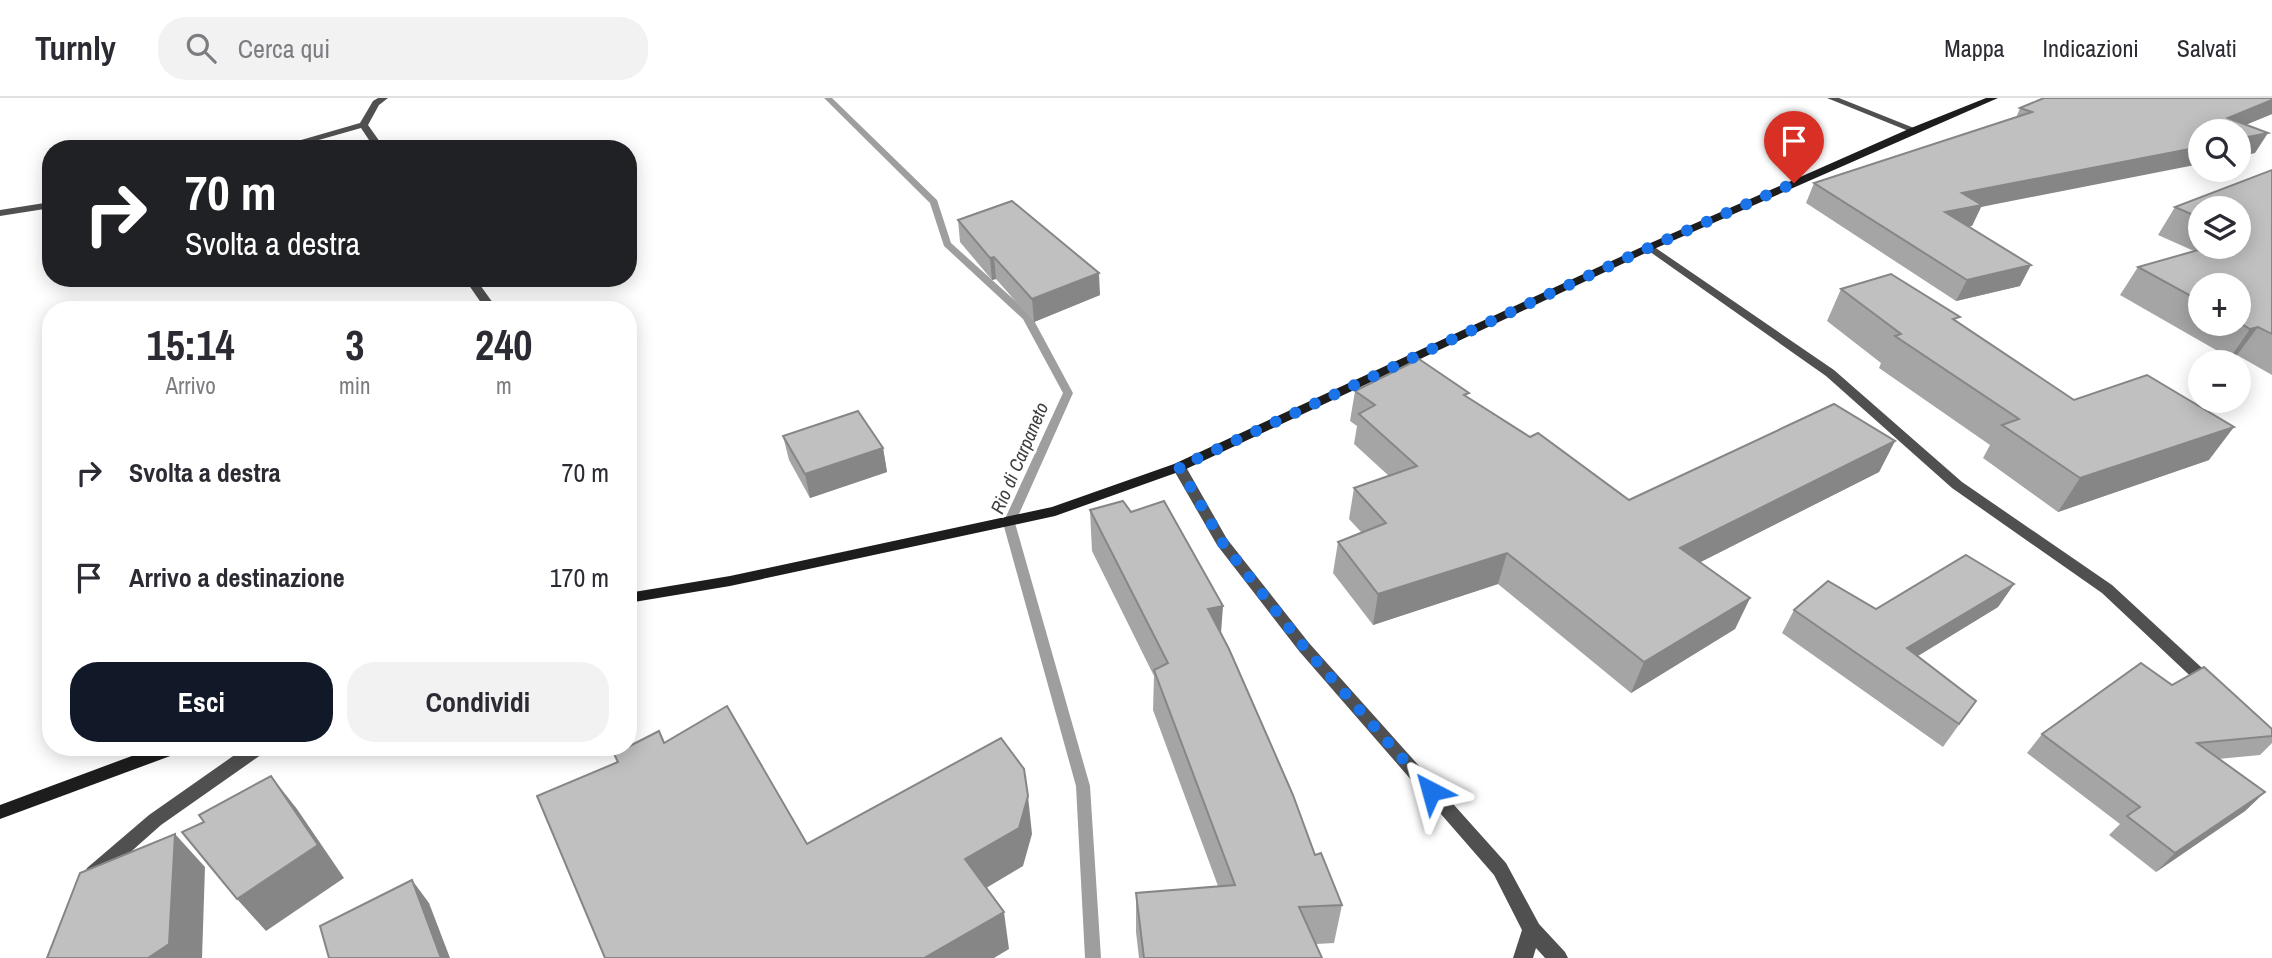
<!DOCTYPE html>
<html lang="it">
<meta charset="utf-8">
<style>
body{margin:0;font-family:"Archivo Narrow",sans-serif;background:#f2f2f3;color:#2b2b33;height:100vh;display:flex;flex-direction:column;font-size:26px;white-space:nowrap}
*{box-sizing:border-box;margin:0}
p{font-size:23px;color:#7c7c81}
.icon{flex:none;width:38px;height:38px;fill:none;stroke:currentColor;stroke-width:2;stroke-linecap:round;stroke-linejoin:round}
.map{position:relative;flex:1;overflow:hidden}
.side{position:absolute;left:42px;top:203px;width:595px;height:455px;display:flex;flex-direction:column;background:#fff;border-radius:28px;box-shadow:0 4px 18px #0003}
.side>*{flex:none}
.top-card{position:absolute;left:42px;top:42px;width:595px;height:147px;border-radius:28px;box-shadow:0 4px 18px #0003;background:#202124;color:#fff;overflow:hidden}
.fabs{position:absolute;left:2188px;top:21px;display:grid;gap:14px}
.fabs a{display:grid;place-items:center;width:63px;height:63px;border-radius:50%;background:#fff;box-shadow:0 4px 18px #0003;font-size:35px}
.pin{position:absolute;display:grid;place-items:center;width:60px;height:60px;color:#fff;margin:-72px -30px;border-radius:50% 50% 50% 0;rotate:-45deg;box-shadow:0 0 7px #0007}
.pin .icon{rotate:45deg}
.me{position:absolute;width:77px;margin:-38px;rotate:321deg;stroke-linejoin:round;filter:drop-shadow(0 0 5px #0008)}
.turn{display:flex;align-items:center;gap:24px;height:147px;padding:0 28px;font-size:32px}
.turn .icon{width:91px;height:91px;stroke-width:2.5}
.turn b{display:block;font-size:49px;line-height:60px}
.eta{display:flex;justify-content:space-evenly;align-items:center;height:119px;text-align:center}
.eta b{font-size:42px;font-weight:700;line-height:49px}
.cta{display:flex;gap:14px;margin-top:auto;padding:14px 28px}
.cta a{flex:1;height:80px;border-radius:28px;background:#111827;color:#fff;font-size:28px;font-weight:700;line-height:80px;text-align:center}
.cta a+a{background:#f2f2f3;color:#2b2b33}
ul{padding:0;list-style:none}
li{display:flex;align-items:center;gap:21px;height:105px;padding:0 28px}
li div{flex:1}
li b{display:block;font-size:26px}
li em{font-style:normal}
header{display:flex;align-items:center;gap:42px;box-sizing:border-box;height:98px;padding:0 35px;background:#fff;border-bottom:2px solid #e1e1e2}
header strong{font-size:33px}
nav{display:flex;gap:38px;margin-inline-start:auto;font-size:24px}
.search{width:490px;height:63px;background:#f2f2f3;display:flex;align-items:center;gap:18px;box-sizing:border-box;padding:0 24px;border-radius:28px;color:#7c7c81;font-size:26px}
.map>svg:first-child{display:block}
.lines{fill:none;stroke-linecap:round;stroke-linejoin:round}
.stream{fill:#9e9e9e;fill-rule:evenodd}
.street{fill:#505050;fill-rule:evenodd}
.secondary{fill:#1d1d1d;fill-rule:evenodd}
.wall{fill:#a5a5a5;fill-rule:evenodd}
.shaded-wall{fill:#868686}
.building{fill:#c0c0c0;stroke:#868686;stroke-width:2}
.route{stroke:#1a73e8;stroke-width:12;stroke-dasharray:0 21.6}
.labels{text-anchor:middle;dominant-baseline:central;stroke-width:6;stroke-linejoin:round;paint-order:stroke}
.water-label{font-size:19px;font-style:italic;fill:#3f3f3f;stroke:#fff}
</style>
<header>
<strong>Turnly</strong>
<div class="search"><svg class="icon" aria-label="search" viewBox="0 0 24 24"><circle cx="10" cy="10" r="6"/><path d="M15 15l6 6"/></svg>Cerca qui</div>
<nav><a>Mappa</a><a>Indicazioni</a><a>Salvati</a></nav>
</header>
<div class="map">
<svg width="2272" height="860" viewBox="0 0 2272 860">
<rect width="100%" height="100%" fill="#fff"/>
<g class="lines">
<polygon class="stream" points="824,0 832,0 937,102 951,145 1031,217 1073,295 1015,425 1090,688 1101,860 1085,860 1076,688 1003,425 1063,295 1023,221 944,148 930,105"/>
<g class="street">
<polygon points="378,0 388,0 379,7 368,27 385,51 375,51 361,30 287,51 270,51 360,25 373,3"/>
<polygon points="1827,0 1839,0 1919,32 1911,34"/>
<polygon points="51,104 51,110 0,118 0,112"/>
<polygon points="1650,146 1834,272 1962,384 2112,487 2214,581 2216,585 2214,589 2208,591 2202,589 2102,495 1952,390 1826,278 1646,151 1646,147"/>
<polygon points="464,180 475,180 498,212 486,212"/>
<polygon points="1179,365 1186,369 1227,441 1309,545 1506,765 1539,826 1565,854 1568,860 1545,860 1536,850 1533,860 1513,860 1522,832 1494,777 1299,553 1217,447 1172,369"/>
<polygon points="246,649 267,649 265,654 161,727 99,782 93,784 87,782 84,776 87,770 149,717"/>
</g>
<g class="secondary">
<polygon points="1986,0 1998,0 1654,151 1184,372 1055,418 730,488 628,505 628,495 730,478 1052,409 1174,366 1646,147 1911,30"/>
<polygon points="156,649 183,649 181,654 0,721 0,707"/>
</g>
</g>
<g class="wall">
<polygon points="2272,0 2272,16 2245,27 2255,55 2238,58 2238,33 1981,109 1972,128 1968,128 2020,188 1956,203 1806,105 1814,85 2016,20 2020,10"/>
<path d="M2272,72V277L2237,257L2230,260L2120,197L2138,169L2194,153L2158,137L2175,109ZM2200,110H2238V149H2200ZM2200,187H2238V226H2200Z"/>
<polygon points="958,122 1100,197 1034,224 996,181 992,182 960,144"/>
<polygon points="1841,191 1957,224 2074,302 2209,362 2058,414 1983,360 1990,347 1879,270 1881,265 1827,223"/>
<polygon points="1355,293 1467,299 1629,402 1895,343 1879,374 1700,464 1750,500 1735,531 1631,595 1498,486 1373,527 1333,475 1338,444 1361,434 1349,421 1354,390 1389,378 1354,346 1357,328 1350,323"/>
<polygon points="783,338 883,350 887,374 810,400 789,362"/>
<polygon points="1090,412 1221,536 1315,757 1342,807 1334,845 1316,846 1322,860 1139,860 1136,834 1136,795 1218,788 1153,612 1154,578 1092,453"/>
<polygon points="2014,486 1998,509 1918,558 1976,603 1943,649 1782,535 1794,512 1876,511"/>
<polygon points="2172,587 2272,631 2272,645 2260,657 2218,661 2265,694 2245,713 2156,774 2109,737 2120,726 2027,655 2042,636"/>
</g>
<g class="shaded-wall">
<polygon points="2272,2 2272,16 2231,33 2228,20"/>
<polygon points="2268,35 2255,55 2238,58 2238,41"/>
<polygon points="2200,49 2200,66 1981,109 1972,128 1935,135 1945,114 1962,95"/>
<polygon points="994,159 996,181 992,182 990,160"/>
<polygon points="2031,167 2020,188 1956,203 1967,182"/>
<polygon points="1099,175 1100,197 1034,224 1032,201"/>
<polygon points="2258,229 2237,257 2230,260 2250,231"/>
<polygon points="2234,329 2209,362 2058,414 2080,380"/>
<polygon points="1895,343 1879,374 1667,481 1680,450"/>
<polygon points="883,350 887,374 810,400 805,376"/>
<polygon points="1507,455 1498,486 1373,527 1378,496"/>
<polygon points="2014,486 1998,509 1893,573 1907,550"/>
<polygon points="1750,500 1735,531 1631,595 1644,564"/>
<polygon points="1223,508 1220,549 1208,511"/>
<polygon points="271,678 297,711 344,780 266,833 237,801"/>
<polygon points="2265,694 2245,713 2156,774 2175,755"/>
<polygon points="1028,698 1032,736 1023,768 971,799 965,761"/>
<polygon points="175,736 205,769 202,860 148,860"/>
<polygon points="412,782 429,805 450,860 441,860"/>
<polygon points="1004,814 1009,851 994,860 924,860"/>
</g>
<g class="building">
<polygon points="2044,0 2272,0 2272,2 2228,20 2268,35 2238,41 2238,33 2200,33 2200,49 1962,95 1982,107 1945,114 2031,167 1967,182 1814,85 2032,14 2020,10"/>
<polygon points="2272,72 2272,236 2258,229 2250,231 2238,224 2238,187 2200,187 2200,203 2138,169 2209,149 2238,149 2238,140 2243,139 2238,137 2238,110 2200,110 2200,120 2175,109"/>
<polygon points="1012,103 1099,175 1032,201 994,159 990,160 958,122"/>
<polygon points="1891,176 1960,219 1953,221 2074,302 2147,277 2234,329 2080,380 2002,327 2019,321 1895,238 1901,236 1841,191"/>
<polygon points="1419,261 1469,295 1464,297 1530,339 1538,335 1629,402 1834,306 1895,343 1680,450 1750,500 1644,564 1507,455 1378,496 1338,444 1386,425 1354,390 1417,368 1359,316 1375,307 1355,293"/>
<polygon points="858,313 883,350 805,376 783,338"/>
<polygon points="1123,403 1131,414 1164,403 1223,508 1208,511 1229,551 1293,697 1315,757 1321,755 1342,807 1299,809 1322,860 1144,860 1136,795 1235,787 1154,572 1168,565 1090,412"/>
<polygon points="1966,457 2014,486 1907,550 1976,603 1959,626 1794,512 1828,483 1876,511"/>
<polygon points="2141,565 2172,587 2204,569 2272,631 2272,638 2197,645 2265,694 2175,755 2127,718 2140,709 2042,636"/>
<polygon points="727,608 807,746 1001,640 1024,671 1028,698 1019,730 965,761 1004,814 924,860 605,860 537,698 618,664 614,656 659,633 664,645"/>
<polygon points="271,678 318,747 237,801 182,734 204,724 199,717"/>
<polygon points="175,736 169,846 148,860 47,860 80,775"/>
<polygon points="412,782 441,860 329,860 320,828"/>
</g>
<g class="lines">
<polyline class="route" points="1431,693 1304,549 1222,444 1179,369 1650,149 1794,85"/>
</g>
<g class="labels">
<g class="water-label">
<text transform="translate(1019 360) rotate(-67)">Rio di Carpaneto</text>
</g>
</g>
</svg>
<div class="fabs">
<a><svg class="icon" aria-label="search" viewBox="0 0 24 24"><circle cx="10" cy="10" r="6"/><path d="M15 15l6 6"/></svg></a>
<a><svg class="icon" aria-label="layers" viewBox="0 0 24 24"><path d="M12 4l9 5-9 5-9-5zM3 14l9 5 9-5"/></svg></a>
<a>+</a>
<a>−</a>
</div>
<div class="pin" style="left:1794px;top:85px;background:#d93025"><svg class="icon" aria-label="arrive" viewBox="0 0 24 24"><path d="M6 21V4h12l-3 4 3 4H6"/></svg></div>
<svg class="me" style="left:1431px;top:693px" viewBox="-20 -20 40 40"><path d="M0-17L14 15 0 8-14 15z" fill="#1a73e8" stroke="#fff" stroke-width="4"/></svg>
<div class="top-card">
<div class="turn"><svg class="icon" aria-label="right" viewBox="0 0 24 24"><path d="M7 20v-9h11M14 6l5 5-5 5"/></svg><div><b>70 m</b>Svolta a destra</div></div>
</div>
<section class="side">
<div class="eta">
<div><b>15:14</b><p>Arrivo</p></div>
<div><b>3</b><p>min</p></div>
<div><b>240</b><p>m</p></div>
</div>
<ul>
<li><svg class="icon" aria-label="right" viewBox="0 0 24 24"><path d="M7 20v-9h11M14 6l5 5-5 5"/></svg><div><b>Svolta a destra</b></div><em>70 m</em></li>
<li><svg class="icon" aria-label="arrive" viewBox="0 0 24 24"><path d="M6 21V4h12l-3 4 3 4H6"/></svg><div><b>Arrivo a destinazione</b></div><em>170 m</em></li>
</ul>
<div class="cta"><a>Esci</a><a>Condividi</a></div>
</section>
</div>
